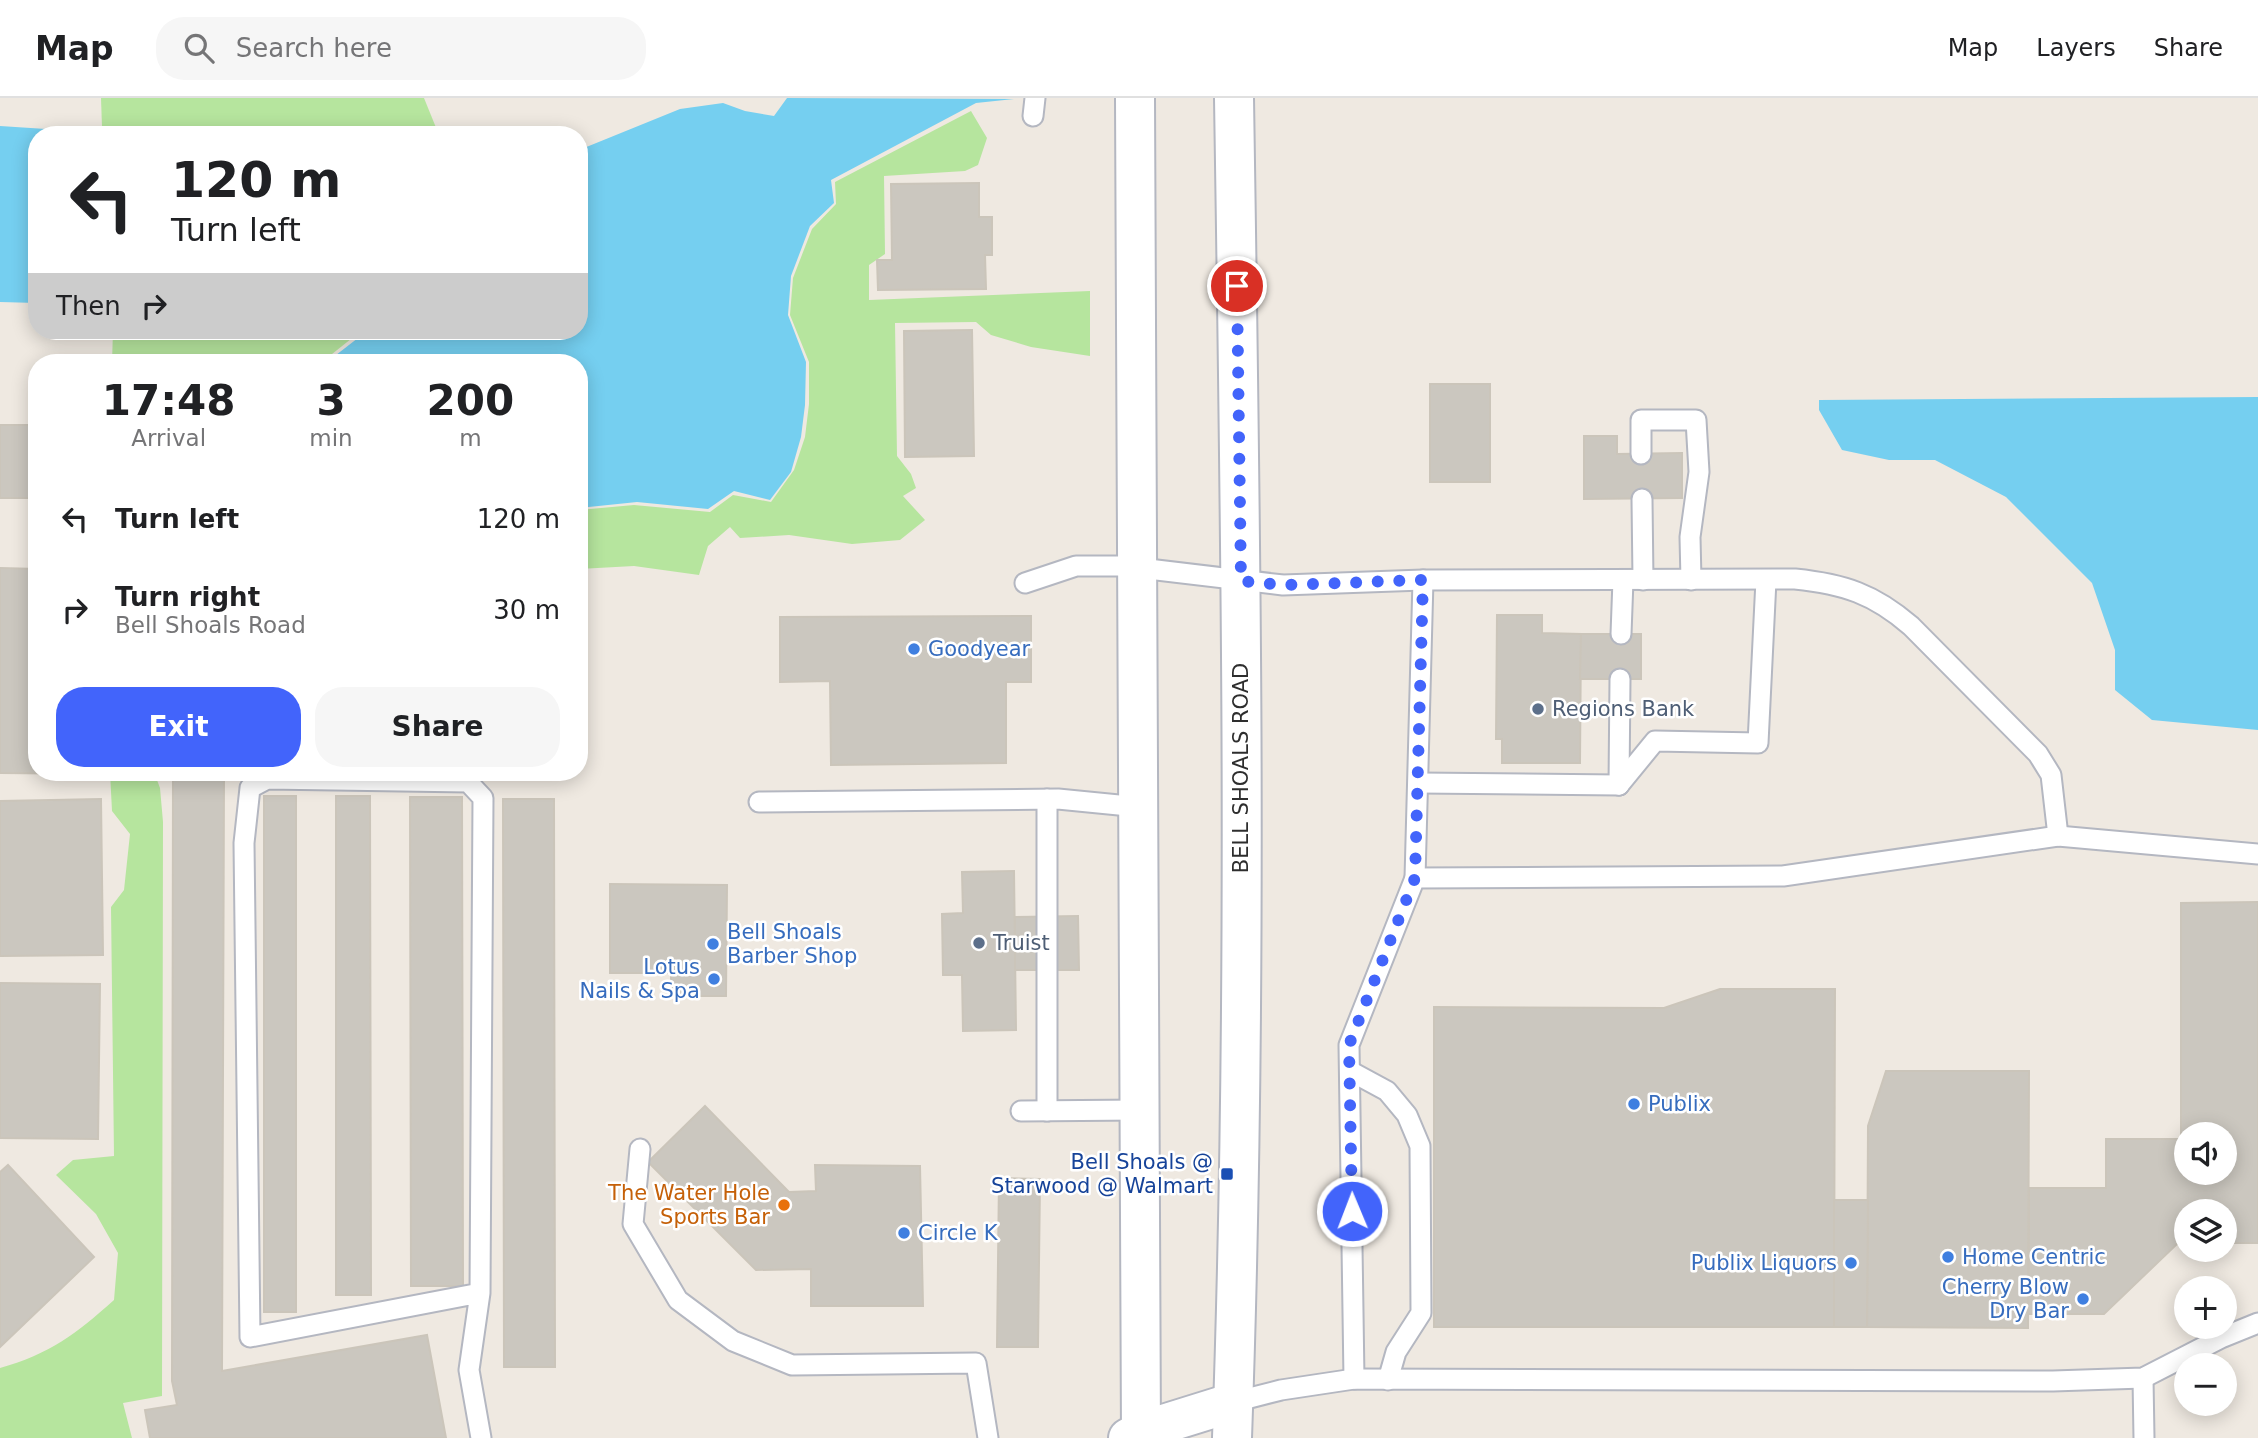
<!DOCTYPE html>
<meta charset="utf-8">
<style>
body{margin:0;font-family:"DejaVu Sans",sans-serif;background:#f6f6f6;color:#202124;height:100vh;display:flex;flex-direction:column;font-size:26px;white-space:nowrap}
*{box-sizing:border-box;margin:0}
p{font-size:23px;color:#757577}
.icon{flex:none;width:38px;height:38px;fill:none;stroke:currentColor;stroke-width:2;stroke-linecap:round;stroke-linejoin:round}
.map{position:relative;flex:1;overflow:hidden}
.details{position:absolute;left:28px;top:256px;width:560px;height:427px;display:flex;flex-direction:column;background:#fff;border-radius:28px;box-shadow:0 4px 18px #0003}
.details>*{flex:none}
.guide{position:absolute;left:28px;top:28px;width:560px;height:214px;border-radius:28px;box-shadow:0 4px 18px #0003;background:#fff;color:#202124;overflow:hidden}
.controls{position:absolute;left:2174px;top:1024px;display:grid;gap:14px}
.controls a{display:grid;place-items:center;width:63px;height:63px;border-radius:50%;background:#fff;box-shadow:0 4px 18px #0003;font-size:35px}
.pin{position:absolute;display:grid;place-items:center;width:60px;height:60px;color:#fff;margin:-30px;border:4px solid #fff;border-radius:50%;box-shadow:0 2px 7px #0007}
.me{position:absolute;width:77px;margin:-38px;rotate:359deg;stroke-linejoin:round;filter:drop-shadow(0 0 5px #0008)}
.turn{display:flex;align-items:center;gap:24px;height:147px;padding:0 28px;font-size:32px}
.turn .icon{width:91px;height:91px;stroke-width:2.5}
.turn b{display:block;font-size:49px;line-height:60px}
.then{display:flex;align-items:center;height:66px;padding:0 28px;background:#0003;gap:14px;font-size:26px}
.eta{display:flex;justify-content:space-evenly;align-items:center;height:119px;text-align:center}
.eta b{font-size:42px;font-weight:700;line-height:49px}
.cta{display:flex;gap:14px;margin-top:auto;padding:14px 28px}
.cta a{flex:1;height:80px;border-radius:28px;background:#4264fb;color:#fff;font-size:28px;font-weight:700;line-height:80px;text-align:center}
.cta a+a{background:#f6f6f6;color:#202124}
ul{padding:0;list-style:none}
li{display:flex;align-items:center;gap:21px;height:91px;padding:0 28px}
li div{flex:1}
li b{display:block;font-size:26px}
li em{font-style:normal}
header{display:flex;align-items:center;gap:42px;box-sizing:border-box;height:98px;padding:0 35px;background:#fff;border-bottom:2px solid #e0e0e0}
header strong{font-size:33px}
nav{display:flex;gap:38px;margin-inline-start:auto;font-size:24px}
.search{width:490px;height:63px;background:#f6f6f6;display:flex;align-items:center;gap:18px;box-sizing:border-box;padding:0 24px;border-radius:28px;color:#757577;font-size:26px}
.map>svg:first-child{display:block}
.green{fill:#b6e59e}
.water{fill:#75cff0}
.building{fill:#cbc7bf;stroke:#cbc5ba;stroke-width:2;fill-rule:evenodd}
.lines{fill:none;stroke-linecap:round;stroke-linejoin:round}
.lane-casing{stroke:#b4b7c1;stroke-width:23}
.street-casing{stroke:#b4b7c1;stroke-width:42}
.secondary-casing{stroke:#b4b7c1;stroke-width:42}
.lane{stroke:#fff;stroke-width:19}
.street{stroke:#fff;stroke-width:38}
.secondary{stroke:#fff;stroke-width:38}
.route{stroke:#4264fb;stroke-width:12;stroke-dasharray:0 21.6}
.shop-dot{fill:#3f7fe0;stroke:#fff;stroke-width:2.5}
.service-dot{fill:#5c6f8a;stroke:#fff;stroke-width:2.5}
.transit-dot{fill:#1a4fb4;stroke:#fff;stroke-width:2.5}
.food-dot{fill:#e8710a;stroke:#fff;stroke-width:2.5}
.labels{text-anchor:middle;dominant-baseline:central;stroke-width:5;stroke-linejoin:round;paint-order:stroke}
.shop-label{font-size:21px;fill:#366cbe;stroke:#fff;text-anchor:start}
.service-label{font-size:21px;fill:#4e5e75;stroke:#fff;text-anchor:start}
.street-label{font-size:21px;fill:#2e2e2e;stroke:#fff}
.transit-label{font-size:21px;fill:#164399;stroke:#fff;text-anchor:end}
.food-label{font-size:21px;fill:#c56008;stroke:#fff;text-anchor:end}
</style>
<header>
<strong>Map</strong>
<div class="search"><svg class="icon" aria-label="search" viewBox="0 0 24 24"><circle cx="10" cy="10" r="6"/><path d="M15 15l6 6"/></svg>Search here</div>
<nav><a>Map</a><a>Layers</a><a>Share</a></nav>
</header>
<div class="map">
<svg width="2258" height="1340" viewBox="0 0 2258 1340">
<rect width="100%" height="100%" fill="#efe9e1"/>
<g class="green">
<polygon points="101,0 424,0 439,37 116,37 102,29"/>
<polygon points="971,13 987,40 978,67 965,73 884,78 885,156 869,167 869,202 1090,193 1090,258 1031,249 991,237 976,224 895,225 897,358 911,376 916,390 903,398 925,422 900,442 852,446 789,437 740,440 730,429 708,448 699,477 634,468 579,471 579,412 634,407 710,414 733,397 771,404 794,372 805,339 809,306 809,264 790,217 793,180 812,131 836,106 835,84"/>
<polygon points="113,233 361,233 322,264 112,264"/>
<path d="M110,674H154L160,690L163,724L162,1298L123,1305L132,1340H0V1270C50,1256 76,1236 114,1202L118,1155L96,1116L56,1077L73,1062L114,1058L111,809L124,792L130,736L112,713Z"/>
</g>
<g class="water">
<polygon points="787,0 1014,1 976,5 831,82 834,105 810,128 791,178 788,217 806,264 805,307 801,339 791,374 770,402 734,393 708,411 637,404 579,410 579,264 327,264 367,233 579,233 579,52 680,11 723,5 745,13 774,18"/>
<polygon points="0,28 46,31 64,37 37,37 37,205 0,204"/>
<polygon points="2258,299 2258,632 2152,622 2115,592 2115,552 2092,485 2006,399 1935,362 1889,362 1842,352 1819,312 1819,302"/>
</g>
<g class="building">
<polygon points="979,85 979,119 992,119 992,157 985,157 986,191 878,192 877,162 892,162 891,86"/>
<polygon points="972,232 974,358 905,359 904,233"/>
<rect x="1430" y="286" width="60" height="98"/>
<rect x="0" y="327" width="37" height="73"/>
<polygon points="1584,338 1617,338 1617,356 1682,355 1682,400 1584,401"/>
<polygon points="0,470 37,471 37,674 101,676 0,675"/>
<polygon points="1497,517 1542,517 1542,535 1581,536 1580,665 1502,665 1502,641 1496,641"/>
<polygon points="1031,518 1031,584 1006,584 1006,665 831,667 830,583 780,584 780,519"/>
<polygon points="1581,536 1641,536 1641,581 1580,581"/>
<polygon points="173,674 224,674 222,1273 427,1237 446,1340 150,1340 145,1312 177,1307 172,1283"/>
<rect x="264" y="698" width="32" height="516"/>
<polygon points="336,698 370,698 371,1197 336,1197"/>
<polygon points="410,699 462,699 463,1188 411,1188"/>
<polygon points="101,701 103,857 0,858 0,703"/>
<polygon points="503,701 554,701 555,1269 504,1269"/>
<polygon points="1014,773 1016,932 963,933 962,877 943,877 942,816 963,815 962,774"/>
<polygon points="610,786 727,787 726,898 671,898 671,875 610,875"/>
<path d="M2258,804V1145H2224V1113H2186V1145H2178L2104,1216H2028L2029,1090H2106V1041H2181V805ZM2186,1036H2224V1074H2186Z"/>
<polygon points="1078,818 1079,872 1015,872 1015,819"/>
<polygon points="0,885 100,886 98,1041 0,1040"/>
<polygon points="1720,891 1835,891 1834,1229 1434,1229 1434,909 1664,910"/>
<polygon points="1886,973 2029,973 2028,1230 1867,1229 1868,1028"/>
<polygon points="705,1008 789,1094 816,1093 815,1067 920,1068 923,1208 811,1208 811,1171 756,1172 648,1064"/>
<polygon points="8,1067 94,1159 0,1249 0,1074"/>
<polygon points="999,1080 1040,1081 1038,1249 997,1249"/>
<polygon points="1834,1102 1868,1102 1867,1229 1834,1229"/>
</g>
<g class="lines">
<defs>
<g id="lane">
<polyline points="1033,18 1035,0"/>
<polyline points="1641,356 1641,322 1696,322 1699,374 1690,439 1691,482"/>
<polyline points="1642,401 1643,482"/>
<path d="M1025,485L1076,468H1123L1283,487L1423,482L1795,481C1844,486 1874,496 1911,528L2038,656L2051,677L2058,738"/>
<polyline points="1621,536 1623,482"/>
<polyline points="1419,685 1619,687"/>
<polyline points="1619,687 1655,643 1758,645 1766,482"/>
<polyline points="1619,687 1620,581"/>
<polyline points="1047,701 1047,1013"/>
<polyline points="759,704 1058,701 1139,709"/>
<polyline points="1415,780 1423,482"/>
<polyline points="1350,973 1387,993 1407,1017 1420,1048 1421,1215 1396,1254 1388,1282"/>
<polyline points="1021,1013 1141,1012"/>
<polyline points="640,1051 633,1126 678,1202 733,1243 792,1267 976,1265 988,1340"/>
<polyline points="480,1195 250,1239 244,745 250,690 267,681 468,684 483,700 480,1195 469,1272 481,1340"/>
<polyline points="2143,1280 2144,1340"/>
<polyline points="1354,1281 1349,947 1415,780 1783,778 2058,738 2258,756"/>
<polyline points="1234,1304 1281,1292 1354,1281 2053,1283 2143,1280 2221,1240 2258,1225"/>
</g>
<polyline id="street" points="1128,1340 1141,1333 1234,1304"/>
<g id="secondary">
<polyline points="1135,0 1141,1340"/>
<path d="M1232,1340C1248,893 1241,447 1234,0"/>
</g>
</defs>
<use href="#lane" class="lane-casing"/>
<use href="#street" class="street-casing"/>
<use href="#secondary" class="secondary-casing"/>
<use href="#lane" class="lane"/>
<use href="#street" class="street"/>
<use href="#secondary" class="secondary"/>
</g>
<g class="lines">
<polyline class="route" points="1237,188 1241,483 1283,487 1423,482 1415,780 1349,947 1352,1113"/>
</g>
<g class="shop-dot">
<circle cx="914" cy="551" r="7"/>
<circle cx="713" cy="846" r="7"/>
<circle cx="714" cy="881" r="7"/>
<circle cx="1634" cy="1006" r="7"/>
<circle cx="904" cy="1135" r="7"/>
<circle cx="1948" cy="1159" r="7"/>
<circle cx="1851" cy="1165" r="7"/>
<circle cx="2083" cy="1201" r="7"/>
</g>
<g class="service-dot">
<circle cx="1538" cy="611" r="7"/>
<circle cx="979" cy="845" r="7"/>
</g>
<rect class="transit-dot" x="1220" y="1069" width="14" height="14" rx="3.5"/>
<circle class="food-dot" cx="784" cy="1107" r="7"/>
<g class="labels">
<g class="shop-label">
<text x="928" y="551">Goodyear</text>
<text x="727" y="834">Bell Shoals<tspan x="727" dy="24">Barber Shop</tspan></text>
<text x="700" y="869" text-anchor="end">Lotus<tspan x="700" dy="24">Nails &amp; Spa</tspan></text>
<text x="1648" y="1006">Publix</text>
<text x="918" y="1135">Circle K</text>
<text x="1962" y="1159">Home Centric</text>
<text x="1837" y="1165" text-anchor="end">Publix Liquors</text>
<text x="2069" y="1189" text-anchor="end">Cherry Blow<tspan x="2069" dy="24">Dry Bar</tspan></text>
</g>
<g class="service-label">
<text x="1552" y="611">Regions Bank</text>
<text x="993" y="845">Truist</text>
</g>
<g class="street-label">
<text transform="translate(1241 670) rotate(-90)">BELL SHOALS ROAD</text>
</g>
<g class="transit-label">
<text x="1213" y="1064">Bell Shoals @<tspan x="1213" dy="24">Starwood @ Walmart</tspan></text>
</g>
<g class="food-label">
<text x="770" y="1095">The Water Hole<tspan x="770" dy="24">Sports Bar</tspan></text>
</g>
</g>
</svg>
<div class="controls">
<a><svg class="icon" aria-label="sound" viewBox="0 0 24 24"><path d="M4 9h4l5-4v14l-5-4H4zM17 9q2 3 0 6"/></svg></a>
<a><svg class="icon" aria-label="layers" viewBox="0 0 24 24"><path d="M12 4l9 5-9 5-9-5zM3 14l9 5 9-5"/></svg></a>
<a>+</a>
<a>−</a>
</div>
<div class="pin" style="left:1237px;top:188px;background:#d93025"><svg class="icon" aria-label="arrive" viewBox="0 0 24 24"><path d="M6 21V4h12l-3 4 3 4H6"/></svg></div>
<svg class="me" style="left:1352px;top:1113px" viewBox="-20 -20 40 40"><circle r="17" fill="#4264fb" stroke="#fff" stroke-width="3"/><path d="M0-11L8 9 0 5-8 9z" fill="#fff"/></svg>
<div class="guide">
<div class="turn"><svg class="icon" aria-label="left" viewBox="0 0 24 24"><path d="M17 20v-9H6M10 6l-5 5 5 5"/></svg><div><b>120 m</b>Turn left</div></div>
<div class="then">Then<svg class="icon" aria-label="right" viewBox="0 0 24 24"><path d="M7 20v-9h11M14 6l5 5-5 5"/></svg></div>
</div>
<section class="details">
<div class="eta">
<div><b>17:48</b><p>Arrival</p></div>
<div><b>3</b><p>min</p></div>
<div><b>200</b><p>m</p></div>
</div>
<ul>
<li><svg class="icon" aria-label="left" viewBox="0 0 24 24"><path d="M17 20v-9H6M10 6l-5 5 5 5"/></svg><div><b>Turn left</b></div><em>120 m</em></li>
<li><svg class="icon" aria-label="right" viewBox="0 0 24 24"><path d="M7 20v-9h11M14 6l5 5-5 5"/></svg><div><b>Turn right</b><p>Bell Shoals Road</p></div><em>30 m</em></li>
</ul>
<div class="cta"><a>Exit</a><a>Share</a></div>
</section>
</div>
